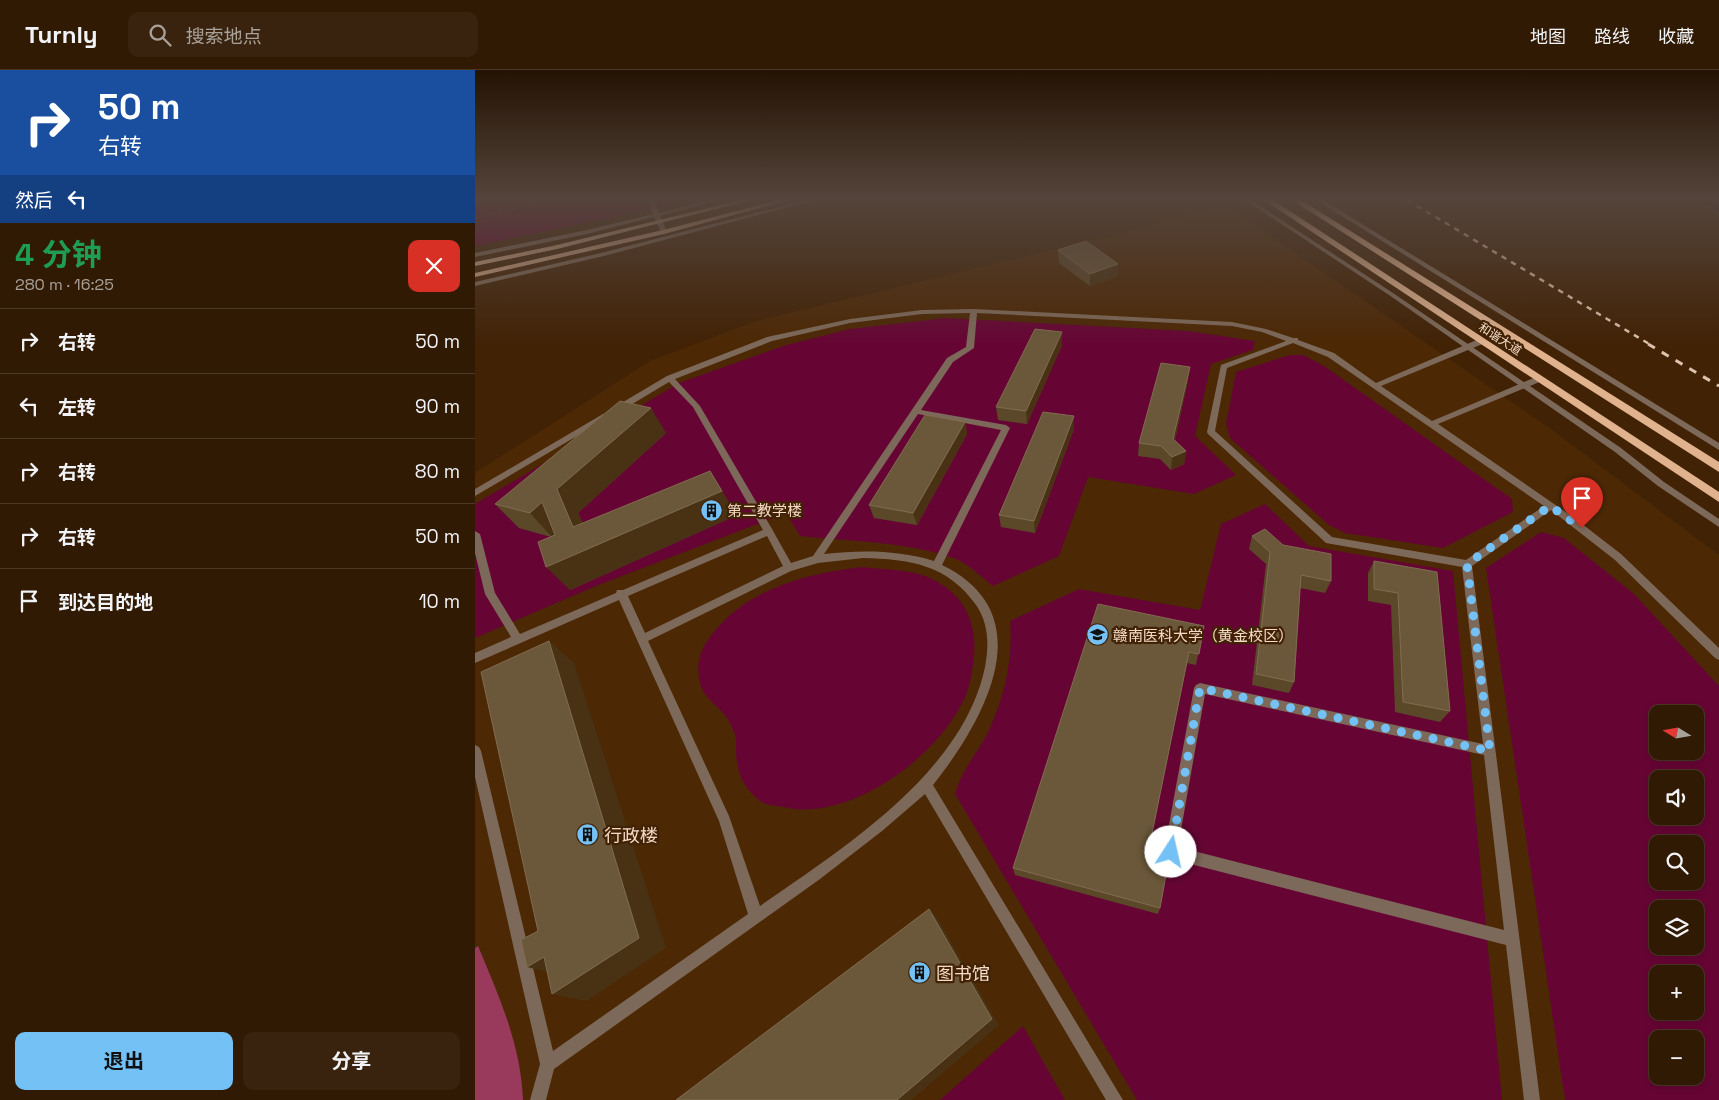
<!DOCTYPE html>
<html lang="zh">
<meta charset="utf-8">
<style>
body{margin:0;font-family:"Space Grotesk","Noto Sans SC",sans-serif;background:#39230e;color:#f1f3f6;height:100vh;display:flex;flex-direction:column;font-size:19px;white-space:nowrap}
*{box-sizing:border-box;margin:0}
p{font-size:16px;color:#a8a19a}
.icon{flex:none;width:28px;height:28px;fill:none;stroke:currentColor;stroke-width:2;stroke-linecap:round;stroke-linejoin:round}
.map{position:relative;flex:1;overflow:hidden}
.panel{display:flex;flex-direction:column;background:#311a04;width:475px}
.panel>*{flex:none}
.banner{background:#1a4fa0;color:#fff;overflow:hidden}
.needle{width:32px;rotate:281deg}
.buttons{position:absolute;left:1174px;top:635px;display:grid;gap:10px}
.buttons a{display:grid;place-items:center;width:55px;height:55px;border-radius:10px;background:#311a04;box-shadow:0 2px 8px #0003,0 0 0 1px #4c3826;font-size:25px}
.pin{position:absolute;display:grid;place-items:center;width:42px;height:42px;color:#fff;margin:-51px -21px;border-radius:50% 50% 50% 0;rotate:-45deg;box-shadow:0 0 5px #0007}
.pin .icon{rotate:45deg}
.me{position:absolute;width:55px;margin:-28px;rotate:10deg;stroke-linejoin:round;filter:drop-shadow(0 0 4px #0008)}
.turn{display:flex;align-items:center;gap:18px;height:105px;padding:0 15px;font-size:22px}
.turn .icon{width:65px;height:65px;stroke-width:2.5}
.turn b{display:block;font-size:35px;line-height:42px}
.then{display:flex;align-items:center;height:48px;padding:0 15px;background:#0003;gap:10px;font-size:19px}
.round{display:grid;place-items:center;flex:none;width:52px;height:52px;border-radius:10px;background:#39230e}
.head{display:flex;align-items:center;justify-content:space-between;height:85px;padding:0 15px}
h1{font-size:30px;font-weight:700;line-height:38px;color:#1e9e55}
.primary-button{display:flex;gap:10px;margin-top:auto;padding:10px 15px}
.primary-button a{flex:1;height:58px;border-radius:10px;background:#73c1f5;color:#111;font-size:20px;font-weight:700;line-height:58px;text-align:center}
.primary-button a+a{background:#39230e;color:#f1f3f6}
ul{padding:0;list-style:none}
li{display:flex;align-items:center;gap:15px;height:65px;padding:0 15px;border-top:1px solid #4c3826}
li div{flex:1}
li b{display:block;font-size:19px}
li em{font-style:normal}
header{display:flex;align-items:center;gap:30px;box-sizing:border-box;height:70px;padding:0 25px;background:#311a04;border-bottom:1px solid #4c3826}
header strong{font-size:24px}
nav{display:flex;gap:28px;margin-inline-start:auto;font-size:18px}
.search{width:350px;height:45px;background:#39230e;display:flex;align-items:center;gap:12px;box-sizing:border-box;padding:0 18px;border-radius:10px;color:#a8a19a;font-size:19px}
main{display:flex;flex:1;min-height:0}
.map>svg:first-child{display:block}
.built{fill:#4c2805;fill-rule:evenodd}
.green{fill:#660534;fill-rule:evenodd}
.forest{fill:#993a5d}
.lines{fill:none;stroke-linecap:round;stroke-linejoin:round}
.stream{stroke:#08151e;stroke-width:4}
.path{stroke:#83654c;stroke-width:2;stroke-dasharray:0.5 2.5;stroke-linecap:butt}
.minor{fill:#7d6959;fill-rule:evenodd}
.tertiary{fill:#7d6959;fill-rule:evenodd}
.primary{fill:#cfa686;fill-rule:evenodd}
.trunk{fill:#e0b28e;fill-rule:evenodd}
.rail-far1{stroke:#ddc3ae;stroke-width:2.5;stroke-dasharray:5.5 5.5;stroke-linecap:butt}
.rail{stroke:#ddc3ae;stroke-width:3;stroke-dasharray:8 8;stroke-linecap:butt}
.wall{fill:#5b4829}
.shaded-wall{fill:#493213}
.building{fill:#6b583a;stroke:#816c50}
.route{stroke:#73c1f5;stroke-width:9;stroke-dasharray:0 16.2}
.labels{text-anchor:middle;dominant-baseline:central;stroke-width:4.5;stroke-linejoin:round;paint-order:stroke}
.far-street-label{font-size:12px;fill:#f5dbc7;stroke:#412205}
.poi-label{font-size:15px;fill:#f5dbc7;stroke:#412205;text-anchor:start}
.near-poi-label{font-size:18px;fill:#f5dbc7;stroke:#412205;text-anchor:start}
</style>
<header>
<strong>Turnly</strong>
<div class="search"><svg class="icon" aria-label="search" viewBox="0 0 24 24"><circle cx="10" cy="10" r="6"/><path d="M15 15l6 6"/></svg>搜索地点</div>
<nav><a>地图</a><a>路线</a><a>收藏</a></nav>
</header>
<main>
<section class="panel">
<div class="banner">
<div class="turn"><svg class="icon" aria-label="right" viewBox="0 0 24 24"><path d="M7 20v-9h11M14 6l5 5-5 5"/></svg><div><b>50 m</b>右转</div></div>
<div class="then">然后<svg class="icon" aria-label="left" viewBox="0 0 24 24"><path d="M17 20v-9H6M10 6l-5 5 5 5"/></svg></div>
</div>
<div class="head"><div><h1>4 分钟</h1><p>280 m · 16:25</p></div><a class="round" style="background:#d93025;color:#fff"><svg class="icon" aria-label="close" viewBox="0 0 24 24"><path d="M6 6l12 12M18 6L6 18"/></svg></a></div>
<ul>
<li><svg class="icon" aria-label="right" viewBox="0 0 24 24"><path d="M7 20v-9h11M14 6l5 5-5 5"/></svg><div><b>右转</b></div><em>50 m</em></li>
<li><svg class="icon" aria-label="left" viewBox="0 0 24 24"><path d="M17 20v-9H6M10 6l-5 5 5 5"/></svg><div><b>左转</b></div><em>90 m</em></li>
<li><svg class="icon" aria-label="right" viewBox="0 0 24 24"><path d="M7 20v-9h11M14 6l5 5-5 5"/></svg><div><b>右转</b></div><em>80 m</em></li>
<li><svg class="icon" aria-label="right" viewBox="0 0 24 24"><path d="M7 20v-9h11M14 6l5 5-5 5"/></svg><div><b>右转</b></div><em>50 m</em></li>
<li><svg class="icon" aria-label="arrive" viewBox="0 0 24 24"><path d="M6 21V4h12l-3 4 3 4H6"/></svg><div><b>到达目的地</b></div><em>10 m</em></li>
</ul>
<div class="primary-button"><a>退出</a><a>分享</a></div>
</section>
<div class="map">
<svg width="1244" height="1030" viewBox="0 0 1244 1030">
<rect width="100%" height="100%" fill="#412205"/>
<path class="built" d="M751,135L1080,362L1244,485V1030H0V403L175,291L281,251L639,165ZM1182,644H1220V681H1182ZM1182,709H1220V746H1182ZM1182,774H1220V811H1182ZM1182,839H1220V876H1182ZM1182,904H1220V941H1182ZM1182,969H1220V1006H1182Z"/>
<g class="green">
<polygon points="0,130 220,130 0,176"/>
<path d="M471,248L714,261L780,271L778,280L736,294L720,366L761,405L719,424L613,407L584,486L518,516C507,508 494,494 481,489C432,471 377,472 325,466L311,443L121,516L0,568V434L204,313L308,276L375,259Z"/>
<polygon points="815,285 828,285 849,296 1037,429 1038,442 968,478 870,463 854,455 755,368 751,354 761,302"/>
<path d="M790,434L834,476L978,501L1027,1030H662L480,724C488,696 503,684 514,660C530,625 538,589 535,551L604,519L725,540L746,454Z"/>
<path d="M1066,462L1089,468L1159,524L1244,616V1030H1090L1011,498ZM1182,644H1220V681H1182ZM1182,709H1220V746H1182ZM1182,774H1220V811H1182ZM1182,839H1220V876H1182ZM1182,904H1220V941H1182ZM1182,969H1220V1006H1182Z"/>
<path d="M388,497C412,500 440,499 461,511C490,527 502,553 499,586C498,597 496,611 492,622C469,683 379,750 313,738C305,736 291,736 285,731C268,718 262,703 261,682C261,675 262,668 259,662C256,656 253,648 249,644C238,631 226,626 224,608C221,590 227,576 238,563C273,518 334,503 388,497Z"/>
<polygon points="548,956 590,1030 465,1030"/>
</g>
<path class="forest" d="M3,876C24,926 46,975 48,1030H0V878Z"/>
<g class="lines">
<polyline class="stream" points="1229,130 1244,139"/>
<polyline class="path" points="0,148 70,130"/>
<g class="minor">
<path d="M499,239L757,252L791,259L818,268H823V270L859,283L901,313L1004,269H1010V273L906,316L957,351L1061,307H1067V311L963,354L1098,447L1146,484L1244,578V590L1240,588L1140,490L1076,440L997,496L1065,1030H1049L1031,875L696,789L691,787L689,782L719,618L721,615L725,613L1008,674L987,497L851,473L733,364L732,362L746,295L811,271L787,262L757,256L502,243L499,278L478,292L446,340L531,355L535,358L467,495C570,545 508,652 458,715L648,1030H631L450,724L407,761L345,809L79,999L71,1030H55L65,994L0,707V675L4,677L6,681L78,981L273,844L244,751L144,530L0,593V583L36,567L10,524L0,483V461L5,464L20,523L45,564L141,523L142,520H148L288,460L218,337L194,312L144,342H138V338L192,306L292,267L375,249L447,240ZM495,243L491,277L472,288L338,486L316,493L297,459L225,336L200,309L297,271L375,253L447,244ZM818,273L853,287L1069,436L991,490L857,467L740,361L752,298ZM443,344L526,360L459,491C423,480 387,480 349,484ZM292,466L308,496L170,563L153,526ZM388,488C435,489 473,495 501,535C514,554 514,575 510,597C488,703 368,778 285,836L254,746L173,571L316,501L343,493ZM730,624L1009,685L1029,860L703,777Z"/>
<polygon points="128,344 131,345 131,349 0,426 0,419"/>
</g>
<g class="tertiary">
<polygon points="173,130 179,130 184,143 235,130 244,130 185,146 192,162 189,164 186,162 179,147 112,164 0,187 0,183 112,160 178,144"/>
<polygon points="331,130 340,130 129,186 0,216 0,212 126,183"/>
<polygon points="770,130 776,130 918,223 1146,378 1189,412 1244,449 1244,457 1183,416 1140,382 914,225"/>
<polygon points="841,130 848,130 1244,373 1244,380"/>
</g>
<g class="primary">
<polygon points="266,130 277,130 82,179 0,196 0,192 82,175"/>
<polygon points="304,130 314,130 189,164 0,207 0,203 188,160"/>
</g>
<g class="trunk">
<polygon points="789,130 798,130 1244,422 1244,432"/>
<polygon points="817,130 826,130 1244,392 1244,402"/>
</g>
<polyline class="rail-far1" points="932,130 1176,275"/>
<polyline class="rail" points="1173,274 1244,316"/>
</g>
<g class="wall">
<polygon points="583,180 643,206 615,216 584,193"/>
<polygon points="587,275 552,354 523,350 521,337"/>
<polygon points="713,310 700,370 711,381 709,394 696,400 685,389 663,386 664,373"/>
<polygon points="490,352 492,364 442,455 399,448 394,435"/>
<polygon points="599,359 560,463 526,457 524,445"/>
<polygon points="191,363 103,443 108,454 262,445 95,520 76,467 44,458 20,434"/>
<polygon points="777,466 808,475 856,511 850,523 825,518 819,612 814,623 777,615 791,494 774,479"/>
<polygon points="899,491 962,502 975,641 965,652 920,642 916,535 893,531 893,503"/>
<polygon points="729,556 721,595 712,593 672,788 685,838 683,844 540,805 538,798"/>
</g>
<g class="shaded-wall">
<polygon points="643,194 643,206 615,216 615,204"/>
<polygon points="587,262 587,275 552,354 551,341"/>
<polygon points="715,297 713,310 697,382 698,369"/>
<polygon points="176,338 191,363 103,443 118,477 235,401 262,445 95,520 71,497 98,457 82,419"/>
<polygon points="599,346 599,359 560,463 559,451"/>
<polygon points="490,352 492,364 442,455 438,443"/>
<polygon points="711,381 709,394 696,400 697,387"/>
<polygon points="67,432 89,457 77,467 55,443"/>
<polygon points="74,571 99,593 191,878 111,931 77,924"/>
<polygon points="454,839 464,851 524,955 436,1030 422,1030"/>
<polygon points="69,887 87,906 52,897"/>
</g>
<g class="building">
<polygon points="611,171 643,194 615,204 583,180"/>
<polygon points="560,259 587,262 551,341 521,337"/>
<polygon points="686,293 715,297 698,369 711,381 697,387 686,376 664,373"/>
<polygon points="145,331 176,338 82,419 98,457 235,401 247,421 71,497 63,472 80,465 67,432 55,443 20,434"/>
<polygon points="568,342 599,346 559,451 524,445"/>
<polygon points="450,345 490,352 438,443 394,435"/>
<polygon points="790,459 808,475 856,484 856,511 826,505 819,612 781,604 795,482 777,466"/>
<polygon points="899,491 962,502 975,641 928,632 923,523 899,519"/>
<polygon points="623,534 729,556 724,584 714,582 672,788 693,794 685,838 538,798"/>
<polygon points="74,571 164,868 77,924 69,887 52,897 46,870 63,861 6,602"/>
<polygon points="454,839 517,949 422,1030 201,1030"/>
</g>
<linearGradient id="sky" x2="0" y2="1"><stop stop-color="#241303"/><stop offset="0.47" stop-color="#54443b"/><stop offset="1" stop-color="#54443b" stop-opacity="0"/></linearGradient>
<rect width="1244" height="274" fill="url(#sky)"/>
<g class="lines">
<polyline class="route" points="696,782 725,618 1015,681 992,494 1075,436 1107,458"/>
</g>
<defs>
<symbol id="building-disc" viewBox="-11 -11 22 22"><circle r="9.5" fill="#73c1f5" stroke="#412205"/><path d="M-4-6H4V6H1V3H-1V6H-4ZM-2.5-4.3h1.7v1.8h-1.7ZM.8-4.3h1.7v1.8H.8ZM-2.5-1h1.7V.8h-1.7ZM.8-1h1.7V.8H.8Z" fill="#111"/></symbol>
<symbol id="university-disc" viewBox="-11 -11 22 22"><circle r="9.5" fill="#73c1f5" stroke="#412205"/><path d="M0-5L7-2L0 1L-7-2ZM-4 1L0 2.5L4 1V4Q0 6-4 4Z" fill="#111"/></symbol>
</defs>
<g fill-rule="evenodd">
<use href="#building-disc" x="224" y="428" width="25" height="25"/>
<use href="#university-disc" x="610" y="552" width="25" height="25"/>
<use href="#building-disc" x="100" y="752" width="25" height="25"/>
<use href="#building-disc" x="432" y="890" width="25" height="25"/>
</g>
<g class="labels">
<g class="far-street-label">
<text transform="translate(1025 269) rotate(33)">和谐大道</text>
</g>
<g class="poi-label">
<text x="252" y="440">第二教学楼</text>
<text x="638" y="565">赣南医科大学（黄金校区）</text>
</g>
<g class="near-poi-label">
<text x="129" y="765">行政楼</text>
<text x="461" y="903">图书馆</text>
</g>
</g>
</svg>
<div class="buttons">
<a><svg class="needle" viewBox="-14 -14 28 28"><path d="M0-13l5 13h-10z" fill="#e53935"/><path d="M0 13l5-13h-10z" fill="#a8a19a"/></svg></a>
<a><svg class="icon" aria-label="sound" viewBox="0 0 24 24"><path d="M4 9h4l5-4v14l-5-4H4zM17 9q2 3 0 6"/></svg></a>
<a><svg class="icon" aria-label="search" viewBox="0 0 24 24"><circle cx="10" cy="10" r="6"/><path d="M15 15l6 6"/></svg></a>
<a><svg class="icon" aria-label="layers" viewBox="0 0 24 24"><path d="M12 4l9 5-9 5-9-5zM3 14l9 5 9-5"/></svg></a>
<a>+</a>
<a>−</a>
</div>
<div class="pin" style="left:1107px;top:458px;background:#d93025"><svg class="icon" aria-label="arrive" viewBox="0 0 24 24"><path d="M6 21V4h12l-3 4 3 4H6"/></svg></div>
<svg class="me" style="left:696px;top:782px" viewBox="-20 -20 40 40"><circle r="19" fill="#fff"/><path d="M0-13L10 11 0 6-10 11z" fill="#73c1f5"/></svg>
</div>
</main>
